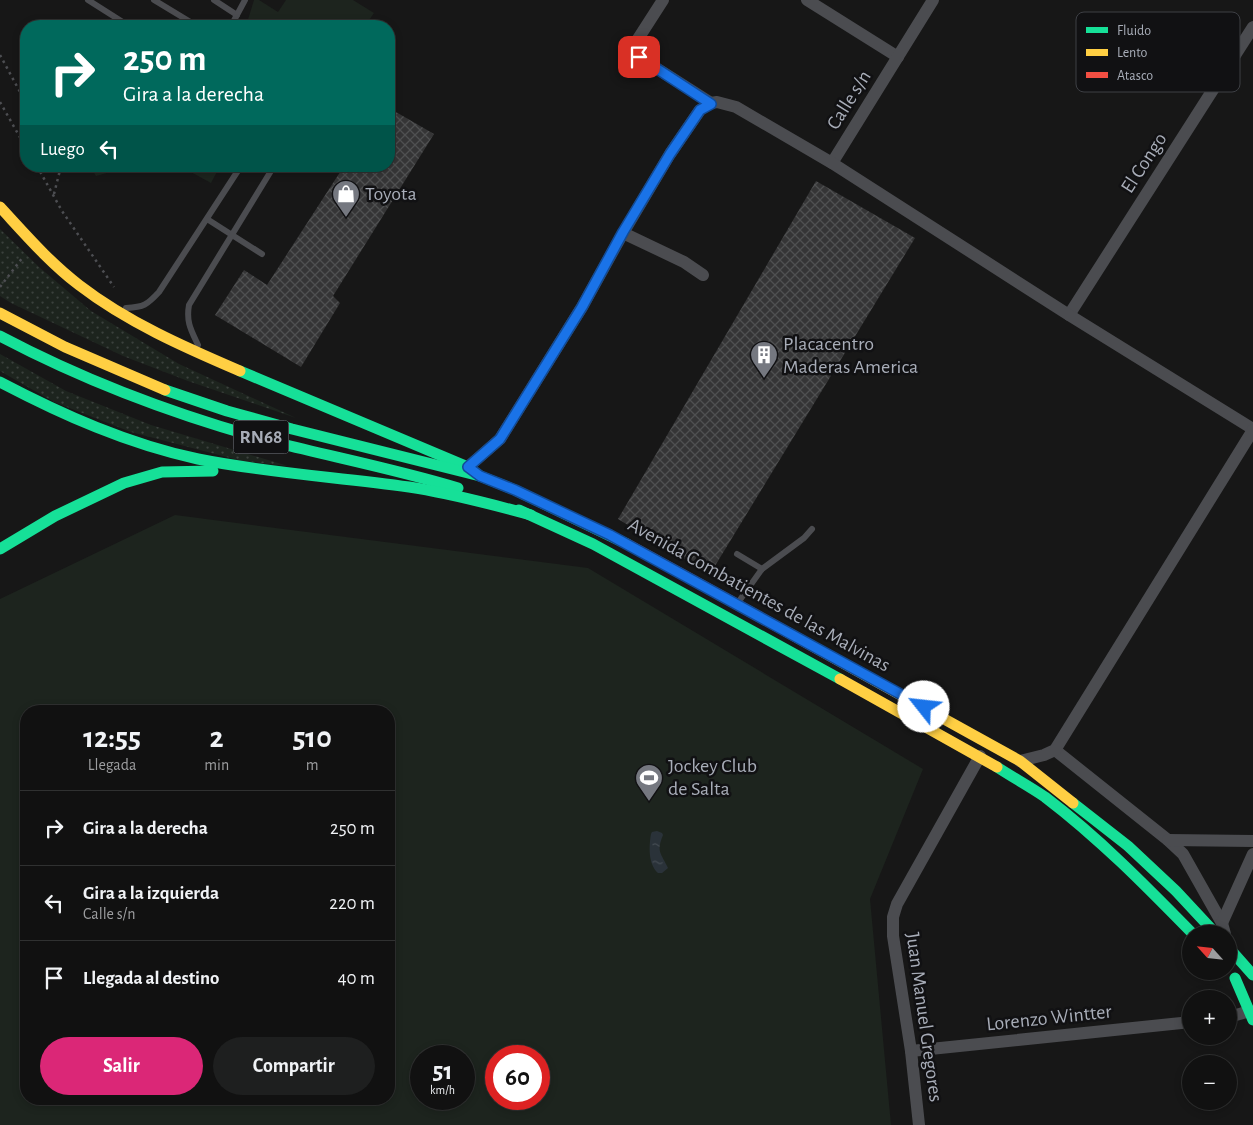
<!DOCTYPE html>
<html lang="es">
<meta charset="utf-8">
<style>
body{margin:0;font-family:"Alegreya Sans",sans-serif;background:#1e1f1f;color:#f1f3f6;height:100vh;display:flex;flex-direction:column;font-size:19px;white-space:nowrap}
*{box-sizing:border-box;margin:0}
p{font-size:16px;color:#9c9d9f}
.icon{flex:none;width:28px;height:28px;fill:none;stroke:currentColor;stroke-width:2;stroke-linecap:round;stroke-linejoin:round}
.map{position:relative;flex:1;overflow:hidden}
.sheet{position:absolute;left:20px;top:705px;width:375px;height:400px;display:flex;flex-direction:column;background:#111;border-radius:20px;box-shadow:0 2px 8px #0003,0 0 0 1px #303131}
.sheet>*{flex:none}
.hud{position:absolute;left:20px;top:20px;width:375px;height:152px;border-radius:20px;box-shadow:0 2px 8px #0003,0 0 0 1px #303131;background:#00695c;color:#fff;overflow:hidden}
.needle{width:32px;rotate:297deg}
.tools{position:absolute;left:1182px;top:925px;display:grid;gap:10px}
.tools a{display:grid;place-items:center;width:55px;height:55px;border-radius:50%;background:#111;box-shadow:0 2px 8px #0003,0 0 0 1px #303131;font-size:25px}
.speed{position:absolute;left:410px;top:1045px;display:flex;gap:10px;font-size:25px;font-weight:700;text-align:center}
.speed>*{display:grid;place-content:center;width:65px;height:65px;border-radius:50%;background:#111;box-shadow:0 2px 8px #0003,0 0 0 1px #303131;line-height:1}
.speed small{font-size:12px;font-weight:400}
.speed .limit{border:8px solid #d22;background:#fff;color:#111}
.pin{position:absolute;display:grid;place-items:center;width:42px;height:42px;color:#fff;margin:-21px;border-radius:10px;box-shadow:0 2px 8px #0006}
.me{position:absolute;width:55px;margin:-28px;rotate:299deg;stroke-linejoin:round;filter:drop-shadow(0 0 4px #0008)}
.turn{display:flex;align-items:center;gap:18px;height:105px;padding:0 20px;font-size:22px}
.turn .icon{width:65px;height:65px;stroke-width:2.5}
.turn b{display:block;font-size:35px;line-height:42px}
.then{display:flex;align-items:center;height:48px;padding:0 20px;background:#0003;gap:10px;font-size:19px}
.eta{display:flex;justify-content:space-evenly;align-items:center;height:85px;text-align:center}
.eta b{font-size:30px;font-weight:700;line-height:35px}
.cta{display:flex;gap:10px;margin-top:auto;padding:10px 20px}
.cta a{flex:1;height:58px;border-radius:30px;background:#db2777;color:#fff;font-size:20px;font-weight:700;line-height:58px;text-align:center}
.cta a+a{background:#1e1f1f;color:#f1f3f6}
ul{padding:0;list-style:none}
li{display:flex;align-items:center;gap:15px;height:75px;padding:0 20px;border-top:1px solid #303131}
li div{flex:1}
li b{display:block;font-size:19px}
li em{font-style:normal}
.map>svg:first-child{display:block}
.grass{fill:url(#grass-dots)}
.green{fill:#1d241e;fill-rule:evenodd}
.water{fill:url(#water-ripples)}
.building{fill:url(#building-cross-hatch)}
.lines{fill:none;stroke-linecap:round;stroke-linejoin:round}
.path{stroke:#4d4e52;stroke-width:2.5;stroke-dasharray:2.5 4;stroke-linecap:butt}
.lane{stroke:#4b4c50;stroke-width:6}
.street{stroke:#4b4c50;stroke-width:12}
.fast{stroke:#16e098;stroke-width:11}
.slow{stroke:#ffcf43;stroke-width:11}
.jam{stroke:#f24e42;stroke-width:11}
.route-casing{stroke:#114b97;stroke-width:12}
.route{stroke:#1a73e8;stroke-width:9}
.labels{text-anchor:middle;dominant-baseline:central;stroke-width:5;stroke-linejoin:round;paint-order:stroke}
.shield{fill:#111113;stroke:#7b7e86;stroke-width:1}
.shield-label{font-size:19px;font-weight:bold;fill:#a8adb8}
.street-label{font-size:20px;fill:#a8adb8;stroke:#111113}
.poi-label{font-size:20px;fill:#a8adb8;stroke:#111113;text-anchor:start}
.key{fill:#111113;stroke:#3e4045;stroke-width:1}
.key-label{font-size:14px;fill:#a8adb8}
</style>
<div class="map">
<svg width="1253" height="1125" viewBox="0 0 1253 1125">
<defs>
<pattern id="grass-dots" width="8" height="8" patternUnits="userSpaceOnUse" patternTransform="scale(1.25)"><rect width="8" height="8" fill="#1d241e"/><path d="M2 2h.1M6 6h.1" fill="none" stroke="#3b413d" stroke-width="1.8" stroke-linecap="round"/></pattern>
<pattern id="water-ripples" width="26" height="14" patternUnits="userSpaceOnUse" patternTransform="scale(1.25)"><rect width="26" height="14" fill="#2a3239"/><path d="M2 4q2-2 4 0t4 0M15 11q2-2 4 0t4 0" fill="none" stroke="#464d54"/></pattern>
<pattern id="building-cross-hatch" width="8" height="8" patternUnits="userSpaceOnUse" patternTransform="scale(1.25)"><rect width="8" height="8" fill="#353536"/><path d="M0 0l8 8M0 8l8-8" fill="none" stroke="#4f5051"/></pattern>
</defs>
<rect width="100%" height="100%" fill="#171717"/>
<g class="grass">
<polygon points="0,229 39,267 91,311 179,364 296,418 188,381 123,356 11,303 0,296"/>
<polygon points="0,354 66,391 151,425 288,466 242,461 131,432 54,402 0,371"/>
</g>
<g class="green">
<polygon points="254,0 259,0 278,12 286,0 353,0 374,13 365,26 246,26"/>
<polygon points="90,166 123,166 121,169 96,176"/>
<polygon points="180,166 220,166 211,183"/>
<path d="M175,515L588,568L923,769L870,899L891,1125H0V599ZM26,711H389V1099H26ZM421,1056H464V1099H421ZM496,1056H539V1099H496Z"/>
</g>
<path class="water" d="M657,831L662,833L663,835C656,852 661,853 668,868L662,873H658C648,864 649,846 651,834L652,832Z"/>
<g class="building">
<polygon points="389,108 434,134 333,296 340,303 301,367 215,315 244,270 267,285 344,166 389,166"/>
<polygon points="816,181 915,238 710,574 618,519"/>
</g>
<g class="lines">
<g class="path">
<polyline points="0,55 26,103"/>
<polyline points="0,102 26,148"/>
<polyline points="37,166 62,211 114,287"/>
<polyline points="54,194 61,166"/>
<polyline points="0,287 23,257"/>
</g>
<g class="lane">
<polyline points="88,0 129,26"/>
<polyline points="154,0 197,26"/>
<polyline points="214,0 237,15"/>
<polyline points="231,26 245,0"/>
<polyline points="207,219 262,254"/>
<path d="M126,308C144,307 147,305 159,292L241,166"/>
<path d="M198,345C191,330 186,322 189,305L274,166"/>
<polyline points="737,554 762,569"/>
<polyline points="737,604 762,569 804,538 812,529"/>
</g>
<g class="street">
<path d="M663,0L636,42C635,48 636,52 639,57L711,103"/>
<polyline points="807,0 898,57"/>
<polyline points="832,163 933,0"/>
<polyline points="623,233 684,262 703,275"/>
<polyline points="1069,315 1253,27"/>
<polyline points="468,467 500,439 582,307 623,233 670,154 700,110 711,103 717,102 736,107 832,163 1069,315 1253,429"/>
<polyline points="1055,750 1168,840 1183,854 1222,923 1225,934"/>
<polyline points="1020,761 1044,755 1055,750 1253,430"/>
<polyline points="1168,840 1253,841"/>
<polyline points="1222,923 1253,854"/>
<polyline points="1229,1017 1250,1011"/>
<polyline points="911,1051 1191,1022"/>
<polyline points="919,1125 911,1051 893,936 893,917 897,904 980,756"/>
</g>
<g class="fast">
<path d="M0,336C89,383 181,417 278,443C338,458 399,470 458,488"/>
<polyline points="240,371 468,467 480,476"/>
<path d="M0,382C63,415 128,444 198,459C267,473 339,477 409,487C450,493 491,504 531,515"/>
<polyline points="165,390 227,411 292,429 480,476 515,490 627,544"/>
<polyline points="519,510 593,544 840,679"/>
<polyline points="0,549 55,516 124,483 162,472 213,471"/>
<path d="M997,767C1012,777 1029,786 1045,797C1099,838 1146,886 1193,934"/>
<polyline points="1073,803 1128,846 1176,891 1216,934"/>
<polyline points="1229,948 1253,975"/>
<polyline points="1235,978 1253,1020"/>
</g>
<g class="slow">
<path d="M0,207C25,234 49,262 79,285C127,322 184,347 240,371"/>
<polyline points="0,313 65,347 165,390"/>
<polyline points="787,632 1020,761 1073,803"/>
<polyline points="840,679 997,767"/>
</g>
<polyline class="jam" points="627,544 787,632"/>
</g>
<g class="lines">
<defs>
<polyline id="route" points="639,57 711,104 700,110 670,154 623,232 582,307 500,439 468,467 480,476 515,490 610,535 924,707"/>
</defs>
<use href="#route" class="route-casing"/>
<use href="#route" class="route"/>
</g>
<defs>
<symbol id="shop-pin" viewBox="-11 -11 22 30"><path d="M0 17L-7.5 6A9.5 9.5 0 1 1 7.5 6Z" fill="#757880" stroke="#111113"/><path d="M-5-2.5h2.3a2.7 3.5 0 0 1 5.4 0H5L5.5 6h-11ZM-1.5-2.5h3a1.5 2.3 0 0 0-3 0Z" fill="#fff"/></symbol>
<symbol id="building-pin" viewBox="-11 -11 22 30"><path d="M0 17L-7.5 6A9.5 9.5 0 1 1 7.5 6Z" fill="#757880" stroke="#111113"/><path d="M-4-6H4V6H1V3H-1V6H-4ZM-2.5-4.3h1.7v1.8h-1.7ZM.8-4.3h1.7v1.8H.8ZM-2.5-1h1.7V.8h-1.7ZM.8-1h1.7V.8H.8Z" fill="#fff"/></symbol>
<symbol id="stadium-pin" viewBox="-11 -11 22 30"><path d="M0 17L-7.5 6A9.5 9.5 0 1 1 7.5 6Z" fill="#757880" stroke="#111113"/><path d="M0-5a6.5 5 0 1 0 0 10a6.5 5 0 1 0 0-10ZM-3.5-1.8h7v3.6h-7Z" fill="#fff"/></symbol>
</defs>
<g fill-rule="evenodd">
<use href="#shop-pin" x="330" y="178" width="32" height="43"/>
<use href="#building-pin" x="748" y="339" width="32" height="43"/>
<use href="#stadium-pin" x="633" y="762" width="32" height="43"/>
</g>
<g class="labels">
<rect class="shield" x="233.5" y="420.5" width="55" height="33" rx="4"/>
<g class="shield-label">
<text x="261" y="437">RN68</text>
</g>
<g class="street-label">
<text transform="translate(849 100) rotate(-58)">Calle s/n</text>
<text transform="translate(1144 163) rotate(-57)">El Congo</text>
<text transform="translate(759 595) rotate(29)">Avenida Combatientes de las Malvinas</text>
<text transform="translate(924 1017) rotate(82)">Juan Manuel Gregores</text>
<text transform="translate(1049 1018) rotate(-6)">Lorenzo Wintter</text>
</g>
<g class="poi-label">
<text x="365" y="194">Toyota</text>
<text x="783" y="344">Placacentro<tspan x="783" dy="23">Maderas America</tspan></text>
<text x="668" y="766">Jockey Club<tspan x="668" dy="23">de Salta</tspan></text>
</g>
</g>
<rect x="1076" y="12" width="164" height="80" rx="8" class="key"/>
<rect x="1086" y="27" width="22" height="6" fill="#16e098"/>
<rect x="1086" y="49" width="22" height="7" fill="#ffcf43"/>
<rect x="1086" y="72" width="22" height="6" fill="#f24e42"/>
<g class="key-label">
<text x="1117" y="35">Fluido</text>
<text x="1117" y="57">Lento</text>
<text x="1117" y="80">Atasco</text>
</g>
</svg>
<div class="tools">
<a><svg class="needle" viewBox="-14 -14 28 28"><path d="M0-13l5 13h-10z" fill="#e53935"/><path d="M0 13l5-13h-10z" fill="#9c9d9f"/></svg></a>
<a>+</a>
<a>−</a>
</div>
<div class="speed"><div>51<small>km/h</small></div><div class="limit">60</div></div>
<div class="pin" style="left:639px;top:57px;background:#d93025"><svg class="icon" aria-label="arrive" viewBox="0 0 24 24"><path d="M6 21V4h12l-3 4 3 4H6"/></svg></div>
<svg class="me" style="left:924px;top:707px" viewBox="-20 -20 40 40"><circle r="19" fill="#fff"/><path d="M0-13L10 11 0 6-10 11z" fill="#1a73e8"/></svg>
<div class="hud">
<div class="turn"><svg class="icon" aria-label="right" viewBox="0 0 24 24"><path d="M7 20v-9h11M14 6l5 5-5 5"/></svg><div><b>250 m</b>Gira a la derecha</div></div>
<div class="then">Luego<svg class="icon" aria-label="left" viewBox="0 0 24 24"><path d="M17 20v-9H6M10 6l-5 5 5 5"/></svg></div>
</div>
<section class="sheet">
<div class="eta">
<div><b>12:55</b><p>Llegada</p></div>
<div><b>2</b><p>min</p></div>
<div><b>510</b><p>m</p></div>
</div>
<ul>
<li><svg class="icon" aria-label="right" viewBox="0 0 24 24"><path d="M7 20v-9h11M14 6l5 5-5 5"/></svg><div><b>Gira a la derecha</b></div><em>250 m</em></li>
<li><svg class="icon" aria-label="left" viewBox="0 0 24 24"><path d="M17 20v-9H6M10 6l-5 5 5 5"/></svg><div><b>Gira a la izquierda</b><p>Calle s/n</p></div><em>220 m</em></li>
<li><svg class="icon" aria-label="arrive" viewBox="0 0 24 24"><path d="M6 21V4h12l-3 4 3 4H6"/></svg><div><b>Llegada al destino</b></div><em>40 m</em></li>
</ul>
<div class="cta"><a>Salir</a><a>Compartir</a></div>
</section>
</div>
